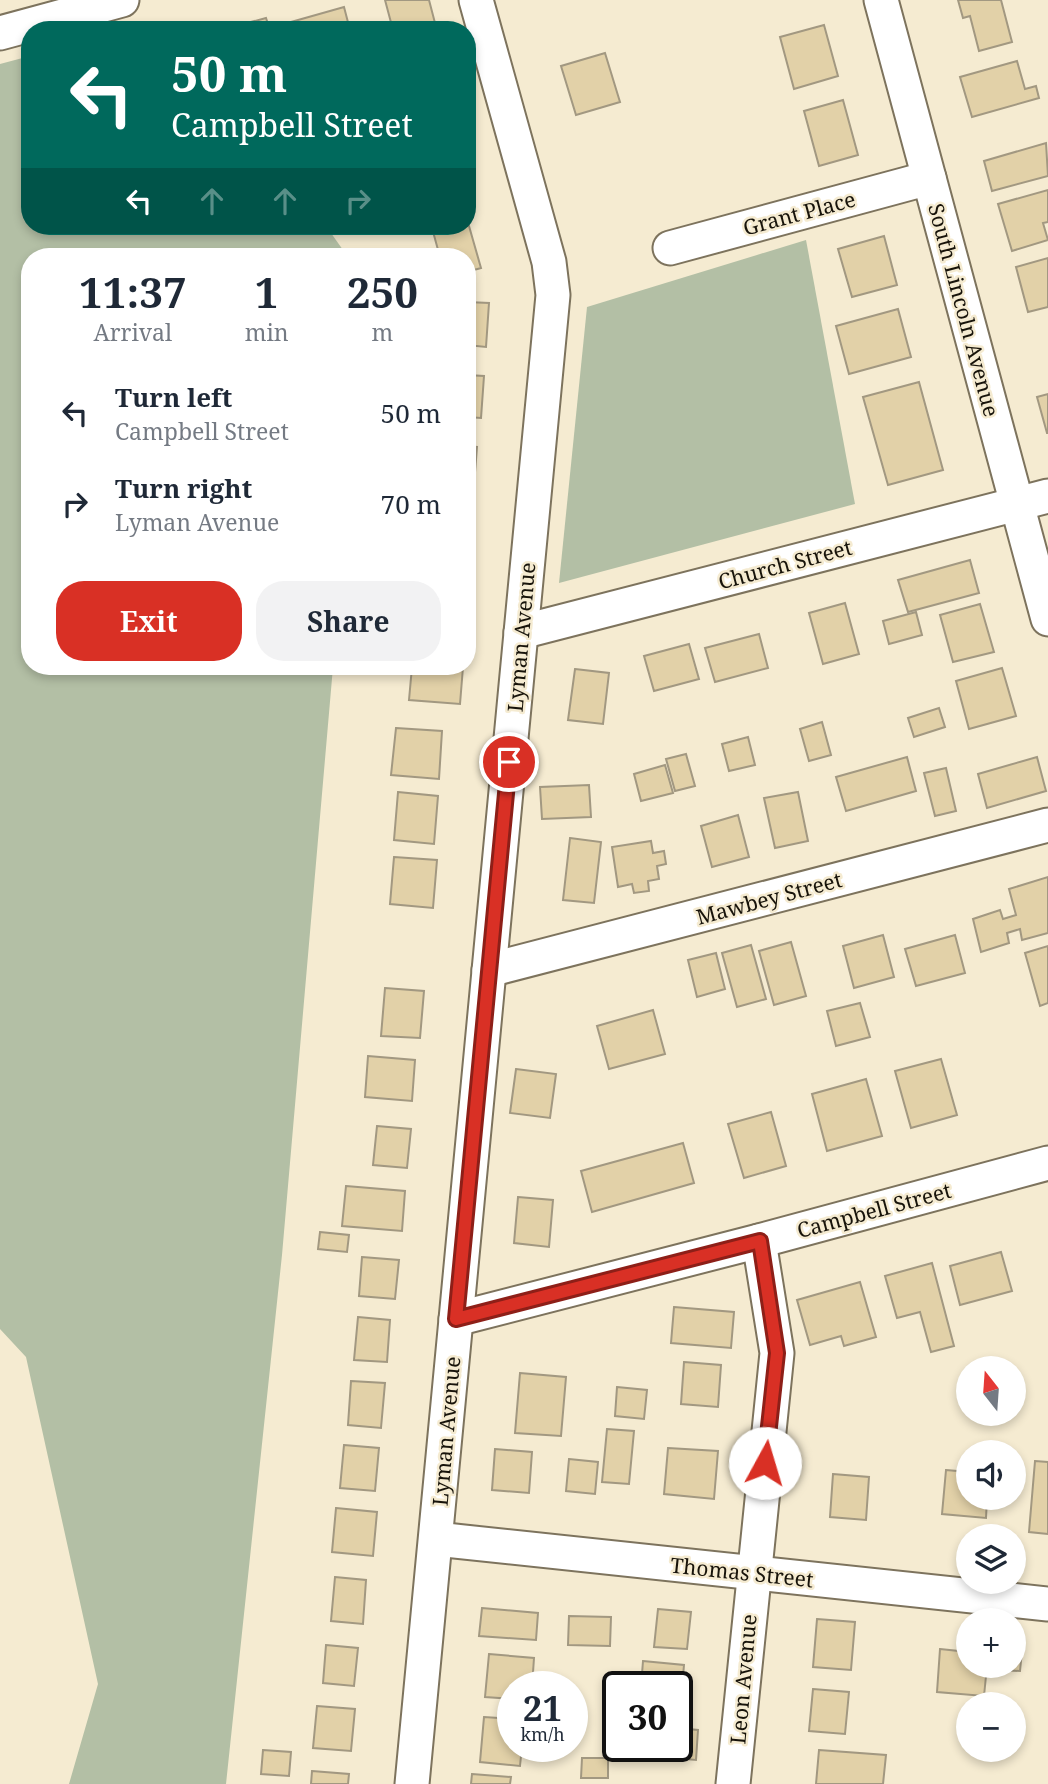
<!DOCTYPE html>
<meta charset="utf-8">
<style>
body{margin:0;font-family:"Noto Serif",serif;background:#f2f2f3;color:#1f2937;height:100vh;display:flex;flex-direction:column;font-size:26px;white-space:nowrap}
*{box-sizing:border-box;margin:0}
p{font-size:23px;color:#747a83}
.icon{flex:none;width:38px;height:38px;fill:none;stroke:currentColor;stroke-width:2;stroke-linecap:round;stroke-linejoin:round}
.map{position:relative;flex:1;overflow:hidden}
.drawer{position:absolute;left:21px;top:248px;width:455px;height:427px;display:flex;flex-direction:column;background:#fff;border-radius:28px;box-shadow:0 4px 10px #0003}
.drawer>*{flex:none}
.top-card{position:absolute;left:21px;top:21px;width:455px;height:214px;border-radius:28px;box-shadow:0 4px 10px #0003;background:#00695c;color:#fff;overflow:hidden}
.needle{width:46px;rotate:343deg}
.controls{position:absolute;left:956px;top:1356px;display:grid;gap:14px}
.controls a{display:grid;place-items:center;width:70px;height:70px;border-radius:50%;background:#fff;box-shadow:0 4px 10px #0003;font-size:35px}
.speed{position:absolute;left:497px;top:1671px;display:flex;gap:14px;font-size:35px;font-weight:700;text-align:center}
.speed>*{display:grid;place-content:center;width:91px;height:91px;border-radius:50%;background:#fff;box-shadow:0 4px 10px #0003;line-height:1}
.speed small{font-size:18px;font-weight:400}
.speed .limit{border:4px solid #111;border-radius:10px;background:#fff;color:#111}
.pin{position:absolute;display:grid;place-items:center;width:60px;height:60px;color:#fff;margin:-30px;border:4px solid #fff;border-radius:50%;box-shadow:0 2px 7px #0007}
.me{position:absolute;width:77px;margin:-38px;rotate:6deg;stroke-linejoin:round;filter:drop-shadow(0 0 5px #0008)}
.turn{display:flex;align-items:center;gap:24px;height:147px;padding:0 35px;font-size:32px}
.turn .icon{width:91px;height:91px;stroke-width:2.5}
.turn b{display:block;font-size:49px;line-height:60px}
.lanes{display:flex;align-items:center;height:66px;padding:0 35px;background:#0003;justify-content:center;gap:35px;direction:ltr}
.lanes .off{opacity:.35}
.eta{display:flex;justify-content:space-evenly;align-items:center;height:119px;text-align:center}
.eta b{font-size:42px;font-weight:700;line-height:49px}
.primary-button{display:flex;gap:14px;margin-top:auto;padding:14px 35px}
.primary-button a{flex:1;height:80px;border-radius:28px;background:#d93025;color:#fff;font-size:28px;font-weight:700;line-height:80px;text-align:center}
.primary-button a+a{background:#f2f2f3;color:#1f2937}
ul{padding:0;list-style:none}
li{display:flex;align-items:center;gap:21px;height:91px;padding:0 35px}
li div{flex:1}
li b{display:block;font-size:26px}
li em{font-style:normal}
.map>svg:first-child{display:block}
.green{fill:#b3bfa5}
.building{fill:#e2d1a8;stroke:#a29881;stroke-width:2}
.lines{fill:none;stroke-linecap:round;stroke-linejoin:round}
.street-casing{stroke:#7d735d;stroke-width:37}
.street{stroke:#fff;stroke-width:33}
.route-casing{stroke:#8d1f18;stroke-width:18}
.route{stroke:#d93025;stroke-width:12}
.labels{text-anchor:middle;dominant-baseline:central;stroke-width:5;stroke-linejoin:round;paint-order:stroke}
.street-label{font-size:21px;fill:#17130a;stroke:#f5ebd1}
</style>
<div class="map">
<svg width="1048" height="1784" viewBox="0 0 1048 1784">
<rect width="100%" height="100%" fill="#f5ebd1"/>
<g class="green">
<polygon points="30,56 30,226 326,226 348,257 30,257 30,667 333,667 282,1255 226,1784 69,1784 98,1684 26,1357 0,1329 0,64"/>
<polygon points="806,240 855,504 559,583 587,307"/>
</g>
<g class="building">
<polygon points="385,0 429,0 435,23 409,30 393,30"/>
<polygon points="958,0 1001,0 1012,42 979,51 970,16 963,18"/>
<polygon points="344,7 350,30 293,30 291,22"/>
<polygon points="266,18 270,30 232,30 232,27"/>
<polygon points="824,25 838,76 794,89 780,37"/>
<polygon points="605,53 620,102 576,115 561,66"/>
<polygon points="1017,61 1025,89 1036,86 1039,98 972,117 960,77"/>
<polygon points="843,100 858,155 819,166 804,111"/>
<polygon points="1046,143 1048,176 992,191 984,161"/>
<polygon points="1048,190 1048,222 1043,223 1048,240 1012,251 998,204"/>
<polygon points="467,219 481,268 467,272 467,257 440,257 432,228 467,226"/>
<polygon points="884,236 897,285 852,297 838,249"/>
<polygon points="1048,258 1048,307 1028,312 1016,267"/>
<polygon points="467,302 489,303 486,347 467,345"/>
<polygon points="898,309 911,357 849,374 836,326"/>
<polygon points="467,375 484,376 481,418 467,417"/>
<polygon points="919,382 943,470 888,485 863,397"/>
<polygon points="1048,394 1048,433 1047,433 1037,397"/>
<polygon points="467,446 477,447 474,485 467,485"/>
<polygon points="467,520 471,521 468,560 467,560"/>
<polygon points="970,560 979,593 908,612 898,580"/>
<polygon points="845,603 859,654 823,664 809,613"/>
<polygon points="980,604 994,652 953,662 940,615"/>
<polygon points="916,612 922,635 889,644 883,621"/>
<polygon points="759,634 768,668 715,682 705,648"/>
<polygon points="689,644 699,679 654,691 644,656"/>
<polygon points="412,667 463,667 460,704 409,700"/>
<polygon points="1002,668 1016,716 969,729 956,681"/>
<polygon points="575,669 609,673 603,724 568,720"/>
<polygon points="939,708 945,727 914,737 908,718"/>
<polygon points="822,722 831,755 809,761 800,729"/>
<polygon points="396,728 442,731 439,779 391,775"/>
<polygon points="748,737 755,765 729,771 722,744"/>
<polygon points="686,754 695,786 675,791 666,759"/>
<polygon points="907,757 916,791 846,811 836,777"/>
<polygon points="1037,757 1046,791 987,808 978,774"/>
<polygon points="665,765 673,793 641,801 634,774"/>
<polygon points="946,768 956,811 935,816 924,773"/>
<polygon points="589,785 591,817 542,819 540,787"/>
<polygon points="398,792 438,796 434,844 394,840"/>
<polygon points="798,792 808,841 775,848 764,798"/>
<polygon points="738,815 749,857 712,867 701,826"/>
<polygon points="570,838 601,842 594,903 563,900"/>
<polygon points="651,841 653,853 664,851 666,864 657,866 659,879 648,881 649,891 634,893 632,884 618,887 612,847"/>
<polygon points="394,857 437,860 433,908 390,904"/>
<polygon points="1048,877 1048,933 1022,940 1020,929 1007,933 1009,943 981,952 973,919 1000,910 1003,919 1016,915 1009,889"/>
<polygon points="883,935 894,977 854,988 843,946"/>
<polygon points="955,935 965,973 916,986 905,949"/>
<polygon points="791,942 806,996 774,1005 759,951"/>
<polygon points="751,945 766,999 737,1007 722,953"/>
<polygon points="1048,946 1048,1003 1040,1006 1025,953"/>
<polygon points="716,953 725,989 697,997 688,960"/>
<polygon points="385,988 424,991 420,1038 381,1036"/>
<polygon points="860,1003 870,1037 836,1046 827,1011"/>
<polygon points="653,1010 665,1054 609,1069 597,1026"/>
<polygon points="368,1056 415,1060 412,1101 365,1097"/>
<polygon points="941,1059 957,1115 911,1128 895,1071"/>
<polygon points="516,1069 556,1074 550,1118 510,1113"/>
<polygon points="866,1079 882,1136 827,1151 812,1094"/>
<polygon points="771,1112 786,1166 744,1178 728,1124"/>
<polygon points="377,1126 411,1129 407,1168 373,1165"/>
<polygon points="683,1143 694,1183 592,1212 581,1171"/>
<polygon points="346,1186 405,1191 402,1231 342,1226"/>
<polygon points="518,1197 553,1200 549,1247 514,1243"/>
<polygon points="320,1232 349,1235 347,1252 318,1249"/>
<polygon points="1001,1252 1012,1291 960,1305 950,1266"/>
<polygon points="362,1257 399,1260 395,1299 359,1296"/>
<polygon points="932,1263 954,1346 931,1352 920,1312 897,1318 885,1276"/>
<polygon points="860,1282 876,1337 844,1346 841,1336 810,1345 797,1300"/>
<polygon points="674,1307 734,1312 731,1348 671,1343"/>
<polygon points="358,1317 390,1320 387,1362 354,1360"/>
<polygon points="684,1362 721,1365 718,1407 681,1404"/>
<polygon points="520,1373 566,1377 561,1436 515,1433"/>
<polygon points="351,1381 385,1383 381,1428 348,1425"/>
<polygon points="617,1387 647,1390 644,1419 615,1416"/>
<polygon points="607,1429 634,1431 629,1484 602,1482"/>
<polygon points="344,1445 379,1448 375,1491 340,1488"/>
<polygon points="668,1448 718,1451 714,1499 664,1494"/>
<polygon points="495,1449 532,1452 529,1493 492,1490"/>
<polygon points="569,1459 598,1462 595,1494 566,1491"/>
<polygon points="1035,1461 1048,1462 1048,1534 1029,1532"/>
<polygon points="946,1470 968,1472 968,1498 987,1498 986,1518 942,1514"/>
<polygon points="833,1474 869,1477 866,1520 830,1517"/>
<polygon points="336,1508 377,1512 373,1556 332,1552"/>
<polygon points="335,1577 366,1580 363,1624 331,1621"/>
<polygon points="482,1608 538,1613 536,1640 479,1636"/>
<polygon points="658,1609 691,1612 687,1649 654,1647"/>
<polygon points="569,1616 611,1617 610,1646 568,1645"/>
<polygon points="817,1619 855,1622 851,1670 813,1667"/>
<polygon points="1013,1640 1023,1641 1020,1671 1000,1670 1000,1666 1013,1666"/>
<polygon points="326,1645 358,1648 354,1686 323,1683"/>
<polygon points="940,1649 968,1652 968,1666 987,1666 984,1696 937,1692"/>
<polygon points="489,1654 534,1658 532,1687 513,1687 513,1699 485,1697"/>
<polygon points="643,1661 684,1665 680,1710 677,1710 677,1687 641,1687"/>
<polygon points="813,1689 849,1692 845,1734 809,1731"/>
<polygon points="317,1706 355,1709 351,1751 313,1748"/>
<polygon points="484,1717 513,1719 513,1746 522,1746 520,1766 480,1762"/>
<polygon points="677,1728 698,1730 696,1760 628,1754 629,1746 677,1746"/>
<polygon points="263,1750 291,1752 289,1776 261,1774"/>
<polygon points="819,1750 886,1755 883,1784 816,1784"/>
<polygon points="582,1758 608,1758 608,1778 581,1778"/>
<polygon points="312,1771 349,1774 348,1784 311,1784"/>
<polygon points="472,1774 511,1777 510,1784 471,1784"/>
</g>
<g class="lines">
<defs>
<g id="street">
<polyline points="881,0 1048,619"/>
<polyline points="0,33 122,0"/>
<polyline points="670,248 929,178"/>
<polyline points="521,632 1048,496"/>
<polyline points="489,970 1048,825"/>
<polyline points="456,1319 759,1241 1048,1163"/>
<polyline points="436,1539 1048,1604"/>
<polyline points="412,1784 553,295 549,262 476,0"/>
<polyline points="733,1784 777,1353 759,1241"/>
</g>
</defs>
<use href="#street" class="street-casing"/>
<use href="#street" class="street"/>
</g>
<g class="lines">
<defs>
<polyline id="route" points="509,762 456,1319 760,1241 777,1353 765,1463"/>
</defs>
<use href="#route" class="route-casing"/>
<use href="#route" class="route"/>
</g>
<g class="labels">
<g class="street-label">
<text transform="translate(799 213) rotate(-15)">Grant Place</text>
<text transform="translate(964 310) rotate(75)">South Lincoln Avenue</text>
<text transform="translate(785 564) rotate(-15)">Church Street</text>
<text transform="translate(521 637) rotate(-85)">Lyman Avenue</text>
<text transform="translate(769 898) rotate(-15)">Mawbey Street</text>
<text transform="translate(874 1210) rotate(-15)">Campbell Street</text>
<text transform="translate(446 1431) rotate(-85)">Lyman Avenue</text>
<text transform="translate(742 1572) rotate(6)">Thomas Street</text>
<text transform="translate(743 1679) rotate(-85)">Leon Avenue</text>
</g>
</g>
</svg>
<div class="controls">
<a><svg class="needle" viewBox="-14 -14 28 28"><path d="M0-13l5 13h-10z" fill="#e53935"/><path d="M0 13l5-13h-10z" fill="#747a83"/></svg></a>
<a><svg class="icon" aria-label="sound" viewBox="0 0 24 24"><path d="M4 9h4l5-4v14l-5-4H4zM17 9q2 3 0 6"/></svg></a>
<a><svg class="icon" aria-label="layers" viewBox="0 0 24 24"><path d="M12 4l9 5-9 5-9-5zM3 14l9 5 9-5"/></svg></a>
<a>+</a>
<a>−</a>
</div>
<div class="speed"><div>21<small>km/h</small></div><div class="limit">30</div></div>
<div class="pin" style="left:509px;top:762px;background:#d93025"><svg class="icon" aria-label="arrive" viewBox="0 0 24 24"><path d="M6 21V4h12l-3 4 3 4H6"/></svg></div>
<svg class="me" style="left:765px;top:1463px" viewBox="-20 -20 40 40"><circle r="19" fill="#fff"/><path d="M0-13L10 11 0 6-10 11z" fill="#d93025"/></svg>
<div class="top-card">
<div class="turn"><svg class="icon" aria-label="left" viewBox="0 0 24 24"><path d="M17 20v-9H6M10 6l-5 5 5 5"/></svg><div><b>50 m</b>Campbell Street</div></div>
<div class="lanes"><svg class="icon" aria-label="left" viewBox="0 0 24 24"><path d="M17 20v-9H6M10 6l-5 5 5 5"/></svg><svg class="icon off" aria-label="ahead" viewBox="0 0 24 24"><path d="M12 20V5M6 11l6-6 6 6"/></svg><svg class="icon off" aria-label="ahead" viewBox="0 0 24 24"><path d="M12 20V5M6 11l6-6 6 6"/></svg><svg class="icon off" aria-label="right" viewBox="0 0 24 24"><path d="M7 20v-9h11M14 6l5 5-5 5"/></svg></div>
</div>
<section class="drawer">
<div class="eta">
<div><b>11:37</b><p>Arrival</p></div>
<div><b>1</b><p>min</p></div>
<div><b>250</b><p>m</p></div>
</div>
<ul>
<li><svg class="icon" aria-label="left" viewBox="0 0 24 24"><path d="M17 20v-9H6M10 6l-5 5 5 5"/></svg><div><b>Turn left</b><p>Campbell Street</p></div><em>50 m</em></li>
<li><svg class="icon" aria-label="right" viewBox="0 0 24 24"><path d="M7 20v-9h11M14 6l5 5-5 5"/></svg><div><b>Turn right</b><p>Lyman Avenue</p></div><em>70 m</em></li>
</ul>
<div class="primary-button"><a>Exit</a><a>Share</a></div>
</section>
</div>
